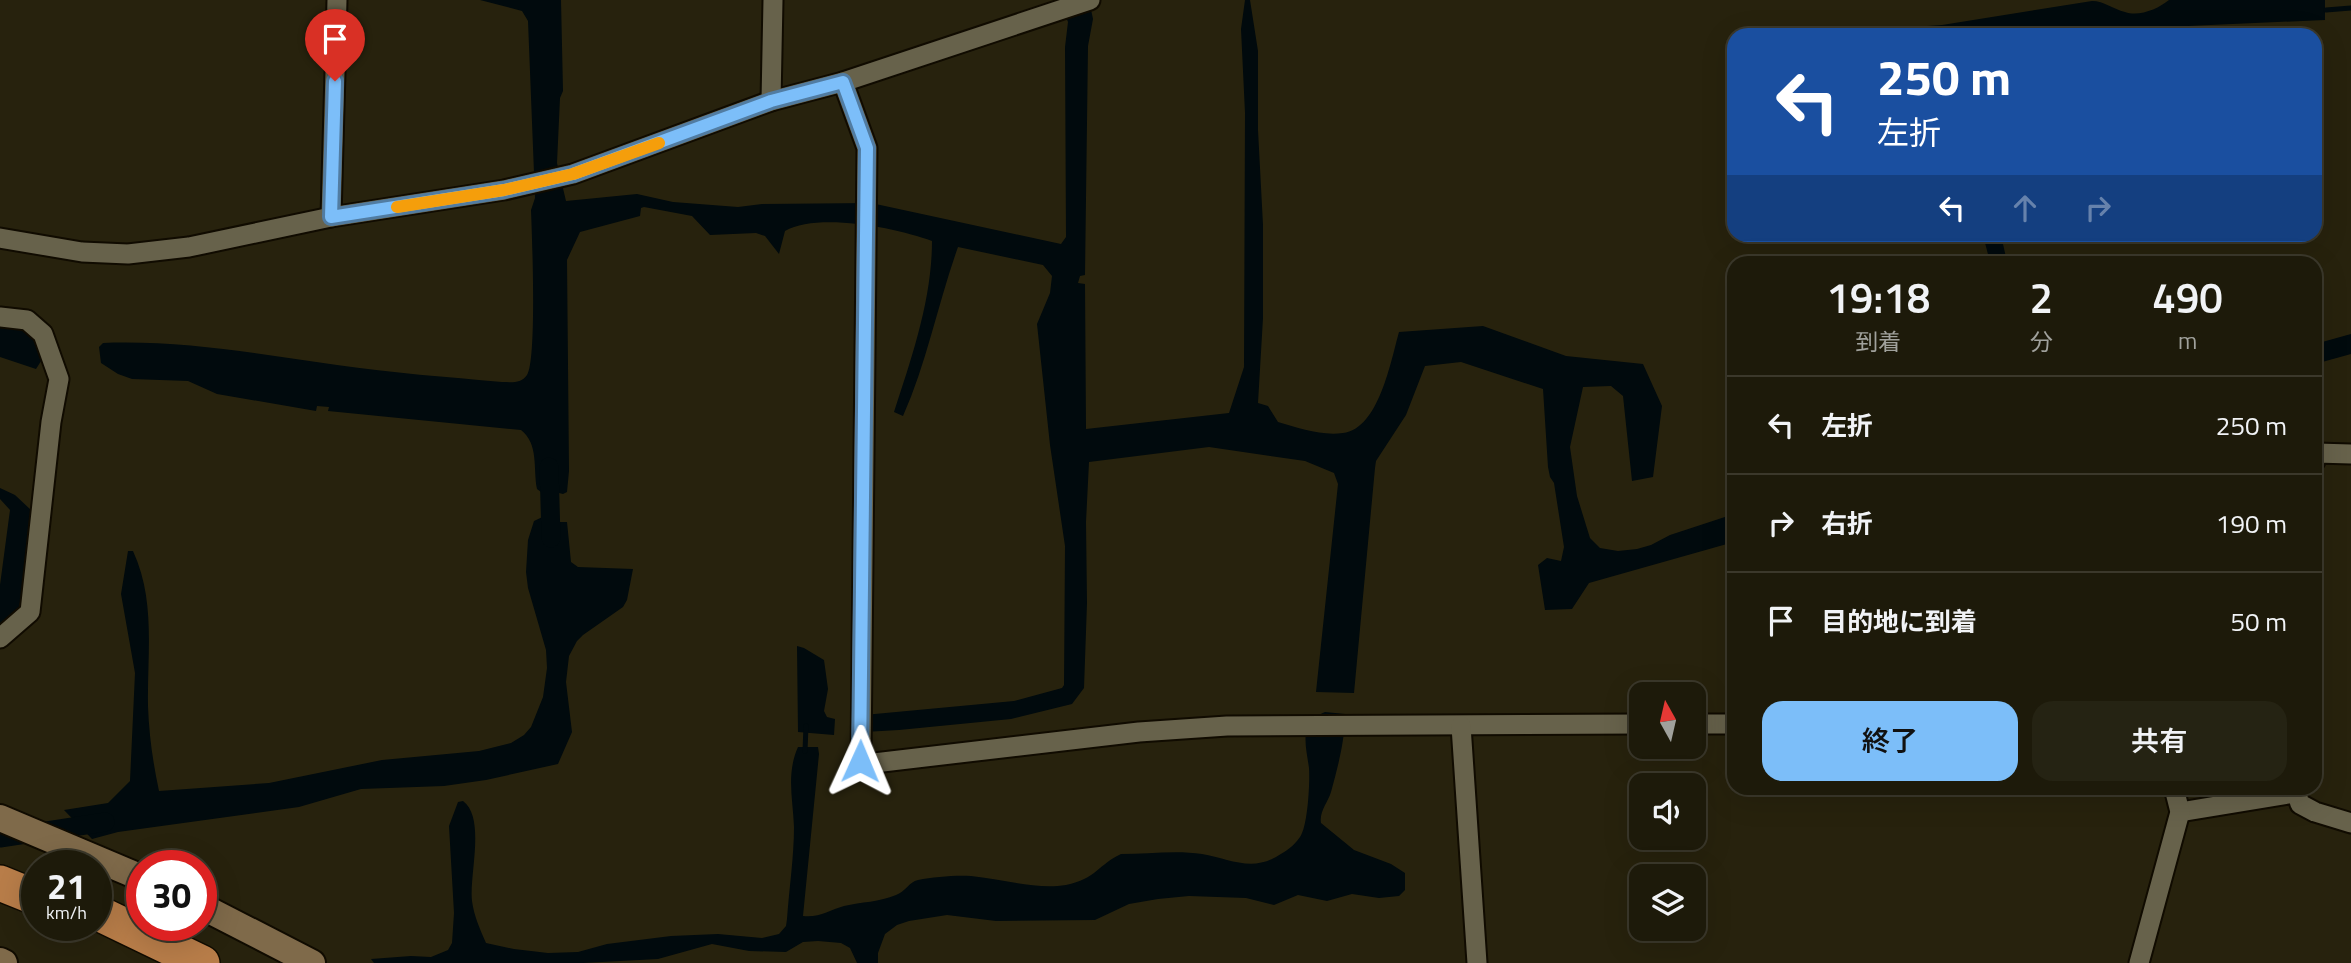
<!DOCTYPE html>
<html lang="ja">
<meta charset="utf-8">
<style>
body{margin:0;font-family:"Titillium Web","Noto Sans JP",sans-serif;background:#252313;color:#f1f3f6;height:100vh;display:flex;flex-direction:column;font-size:26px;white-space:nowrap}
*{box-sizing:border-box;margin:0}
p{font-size:23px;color:#a0a19c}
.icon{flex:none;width:38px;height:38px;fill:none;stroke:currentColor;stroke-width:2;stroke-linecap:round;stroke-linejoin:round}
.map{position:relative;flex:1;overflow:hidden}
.panel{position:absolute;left:1727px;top:256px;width:595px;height:539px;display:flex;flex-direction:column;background:#1d1a0a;border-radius:21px;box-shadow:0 7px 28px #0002,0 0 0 2px #3b382b}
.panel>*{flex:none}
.hud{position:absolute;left:1727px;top:28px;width:595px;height:214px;border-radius:21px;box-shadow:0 7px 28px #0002,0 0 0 2px #3b382b;background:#1a4fa0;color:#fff;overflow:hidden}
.needle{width:46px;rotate:352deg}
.buttons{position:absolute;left:1629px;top:682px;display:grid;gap:14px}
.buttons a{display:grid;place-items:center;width:77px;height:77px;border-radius:14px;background:#1d1a0a;box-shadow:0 7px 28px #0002,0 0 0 2px #3b382b;font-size:35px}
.speed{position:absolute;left:21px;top:850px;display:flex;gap:14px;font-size:35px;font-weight:700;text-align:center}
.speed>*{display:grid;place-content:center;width:91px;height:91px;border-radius:50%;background:#1d1a0a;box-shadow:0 7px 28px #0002,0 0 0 2px #3b382b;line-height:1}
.speed small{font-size:18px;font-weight:400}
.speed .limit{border:10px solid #d22;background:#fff;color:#111}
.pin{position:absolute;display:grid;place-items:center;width:60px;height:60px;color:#fff;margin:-72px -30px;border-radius:50% 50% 50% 0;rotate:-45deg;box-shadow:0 0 7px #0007}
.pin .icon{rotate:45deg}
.me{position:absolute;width:77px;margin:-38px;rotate:1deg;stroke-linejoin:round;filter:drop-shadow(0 0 5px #0008)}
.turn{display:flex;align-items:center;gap:24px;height:147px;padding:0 35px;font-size:32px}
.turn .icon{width:91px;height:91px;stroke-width:2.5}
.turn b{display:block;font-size:49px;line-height:60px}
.lanes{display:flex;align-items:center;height:66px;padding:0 35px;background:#0003;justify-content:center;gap:35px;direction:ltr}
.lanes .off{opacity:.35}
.eta{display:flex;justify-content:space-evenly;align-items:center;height:119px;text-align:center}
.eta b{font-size:42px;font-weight:600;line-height:49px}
.cta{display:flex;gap:14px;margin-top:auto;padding:14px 35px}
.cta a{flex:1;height:80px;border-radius:21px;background:#7cbef9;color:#111;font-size:28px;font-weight:600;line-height:80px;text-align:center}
.cta a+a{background:#252313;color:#f1f3f6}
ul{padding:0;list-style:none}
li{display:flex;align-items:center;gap:21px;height:98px;padding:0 35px;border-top:2px solid #3b382b}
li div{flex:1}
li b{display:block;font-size:26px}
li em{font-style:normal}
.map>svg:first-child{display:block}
.water{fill:#010a0d}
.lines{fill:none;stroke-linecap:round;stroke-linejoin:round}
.stream{stroke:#010a0d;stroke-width:5}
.canal{stroke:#010a0d;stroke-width:19}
.street-casing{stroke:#100b00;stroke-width:23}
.secondary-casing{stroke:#100b00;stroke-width:30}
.highway-casing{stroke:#100b00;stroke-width:38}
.street{stroke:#67624b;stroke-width:19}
.secondary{stroke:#7f6a4a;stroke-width:26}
.highway{stroke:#b87d49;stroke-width:35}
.route-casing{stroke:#517ca2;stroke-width:18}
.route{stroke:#7cbef9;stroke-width:12}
.slow{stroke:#f59e0b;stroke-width:12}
</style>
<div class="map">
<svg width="2351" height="963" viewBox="0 0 2351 963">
<rect width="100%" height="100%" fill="#27220d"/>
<g class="water">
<path d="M480,0H561L563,91L560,98L557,163L566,201L637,194L673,202L738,207L762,204L871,203L1061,244L1066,237L1065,47L1068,22L1066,17L1089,0L1093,19L1088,46L1085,275L1080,276L1078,283L1085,284L1086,429L1229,413L1244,367L1245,113L1241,29L1245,0H1250L1258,51V130L1263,225V318L1258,403L1268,406L1278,422C1299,428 1321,436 1343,433C1379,429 1391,360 1399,332L1483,326L1566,356L1643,364L1662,406L1653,477L1632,481L1623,396L1611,386L1583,387L1570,447L1577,496L1590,538L1600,548L1618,551L1637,549L1651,545L1670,535L1734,514V542L1589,583L1572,609L1545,610L1538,565L1547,558L1561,561L1564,547L1554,483L1550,477L1548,467L1543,389L1461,362L1425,366L1406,415L1376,461L1375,468L1354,693L1316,692L1338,484L1334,473L1305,461L1209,447L1089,462L1086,522L1087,603L1084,688L1072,704L1011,719L899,730L864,732V715L1014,701L1062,688L1064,685L1065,546L1050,445L1037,324L1050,293L1052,276L1043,265L958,247C938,303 927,362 903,416L894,412C912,357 932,299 932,241C897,228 818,212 785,231L779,254L765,236L756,233L710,235L692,216L644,207L641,208L640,216L580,232L567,260L569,471L567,492L563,494L551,491L541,492L537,489C533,469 539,444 521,430L328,411L329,407L317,406L316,411L217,394L188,381L132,379L118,374L101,363L99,347L103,343C181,340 260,354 337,365C392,373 447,377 502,382C511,382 521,384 527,375C537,361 532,234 531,210L535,198L528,21L522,11Z"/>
<path d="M2169,0H2325V20L2188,26L2131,35H1812L1857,27L1882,29L1942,25L2092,1C2104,1 2113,9 2125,12C2139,17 2158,9 2169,0Z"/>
<polygon points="1983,235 2001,235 2007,262 1990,262"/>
<path d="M0,325C26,327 35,334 43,358L36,369L0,357Z"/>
<polygon points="2351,334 2351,354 2315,364 2315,344"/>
<polygon points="0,488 15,495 31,510 24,578 18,614 0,632 0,585 10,510 0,499"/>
<path d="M553,512L559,522H567L571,562L578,567L633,569L627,600L623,607L583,635L577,641L569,656L566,682L572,732L558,764L486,780L444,786L361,789L299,807L118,832L92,839L64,810L108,803L130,781L135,673L121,594L128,551H133C156,601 147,653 148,706C149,735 153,763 159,791L269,783L382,760L479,751L511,743L524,735L531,727L543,697L547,668L546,650L528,588L526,572L528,540L534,521Z"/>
<polygon points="797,646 804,648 824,660 828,689 824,711 827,717 835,719 834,735 798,732"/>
<path d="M1325,712L1345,714C1345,741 1338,766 1331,792C1328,802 1319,812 1321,823L1354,850L1391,864L1405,873V890L1399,896L1379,898L1352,894L1327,901L1298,895L1274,905L1246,898L1189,896L1158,899L1129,904L1095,920L996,921L947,915L909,921L897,925L885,934L878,953V963H857L850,948L841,943L818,941L803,942L786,952L749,951L712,944L658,959L583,963H374L371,959L411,956L431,957L448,950L452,943L454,913L449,826L458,802L463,801C486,818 469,875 472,901C474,916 480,929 486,943L514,949L548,953L578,952L607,944L671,936L718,934L762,938L779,934L786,926L787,919C789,889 794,857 794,827C793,799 786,774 798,747H818L819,754L803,916C819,918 830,910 844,906C861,902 880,902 896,895C905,892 909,882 918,880C934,877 955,875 971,876C1002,879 1036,890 1066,885C1096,879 1099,864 1121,854C1147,854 1177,850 1202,854C1228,858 1250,872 1276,857C1286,851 1293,847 1300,837C1308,826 1310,781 1309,768C1306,746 1298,723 1325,712Z"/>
</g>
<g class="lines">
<g class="stream">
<polyline points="2326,10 2351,8"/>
<polyline points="805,751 806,726"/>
</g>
<g class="canal">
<polyline points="549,467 551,538"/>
<polyline points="0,838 105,822"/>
</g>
<defs>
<g id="street">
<polyline points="843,82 867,148 861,761 874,763 1139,732 1227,726 1642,724"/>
<polyline points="771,101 773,0"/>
<polyline points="331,217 337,0"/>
<polyline points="0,238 82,252 128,254 189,247 331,217 504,190 573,174 771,101 843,82 1090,0"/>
<polyline points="0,317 27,320 43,334 59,379 51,422 30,612 0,638"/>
<polyline points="2315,461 2316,453 2351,454"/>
<polyline points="1694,724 1734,724"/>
<polyline points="1461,726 1477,963"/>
<polyline points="2295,788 2300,804 2315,812 2351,823"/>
<polyline points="2180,812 2295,793"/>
<polyline points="2139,963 2180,812 2174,788"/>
</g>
<g id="secondary">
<polyline points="0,818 142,878"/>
<polyline points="201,906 312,963"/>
<polyline points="0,961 4,963"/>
</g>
<g id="highway">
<polyline points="0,883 37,898"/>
<polyline points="96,912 202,963"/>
</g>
</defs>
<use href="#street" class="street-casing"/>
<use href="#secondary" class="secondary-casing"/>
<use href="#highway" class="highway-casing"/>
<use href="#street" class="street"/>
<use href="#secondary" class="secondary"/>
<use href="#highway" class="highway"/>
</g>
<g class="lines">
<defs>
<polyline id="route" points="335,81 331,217 504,190 573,174 771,101 843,82 867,148 860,761"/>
</defs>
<use href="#route" class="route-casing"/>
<use href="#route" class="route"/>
<polyline class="slow" points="397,207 504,190 573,174 659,143"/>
</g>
</svg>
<div class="buttons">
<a><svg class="needle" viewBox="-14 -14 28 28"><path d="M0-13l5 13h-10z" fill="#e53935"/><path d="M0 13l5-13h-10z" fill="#a0a19c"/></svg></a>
<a><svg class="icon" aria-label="sound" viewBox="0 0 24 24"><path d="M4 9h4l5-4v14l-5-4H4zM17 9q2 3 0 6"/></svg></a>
<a><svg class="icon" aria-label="layers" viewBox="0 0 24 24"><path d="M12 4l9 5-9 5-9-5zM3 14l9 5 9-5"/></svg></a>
</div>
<div class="speed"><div>21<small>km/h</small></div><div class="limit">30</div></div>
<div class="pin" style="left:335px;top:81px;background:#d93025"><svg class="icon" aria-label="arrive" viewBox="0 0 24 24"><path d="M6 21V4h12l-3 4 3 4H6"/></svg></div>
<svg class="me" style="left:860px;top:761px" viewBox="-20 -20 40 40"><path d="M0-17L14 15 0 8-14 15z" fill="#7cbef9" stroke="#fff" stroke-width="4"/></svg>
<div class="hud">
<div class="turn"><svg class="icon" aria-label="left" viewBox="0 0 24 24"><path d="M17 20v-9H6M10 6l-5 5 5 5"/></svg><div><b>250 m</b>左折</div></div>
<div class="lanes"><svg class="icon" aria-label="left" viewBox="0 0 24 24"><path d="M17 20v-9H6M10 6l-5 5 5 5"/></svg><svg class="icon off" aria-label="ahead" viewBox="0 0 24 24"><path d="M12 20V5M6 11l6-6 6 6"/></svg><svg class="icon off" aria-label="right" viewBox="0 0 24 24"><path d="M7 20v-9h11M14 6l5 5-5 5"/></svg></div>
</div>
<section class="panel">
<div class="eta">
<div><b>19:18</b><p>到着</p></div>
<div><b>2</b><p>分</p></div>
<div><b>490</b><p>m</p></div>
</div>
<ul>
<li><svg class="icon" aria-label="left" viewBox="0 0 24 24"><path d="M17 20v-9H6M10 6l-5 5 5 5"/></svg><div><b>左折</b></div><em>250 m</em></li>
<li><svg class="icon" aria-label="right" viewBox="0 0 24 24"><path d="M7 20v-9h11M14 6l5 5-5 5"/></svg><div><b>右折</b></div><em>190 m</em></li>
<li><svg class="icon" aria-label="arrive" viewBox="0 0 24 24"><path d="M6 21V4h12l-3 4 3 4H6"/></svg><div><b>目的地に到着</b></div><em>50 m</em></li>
</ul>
<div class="cta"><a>終了</a><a>共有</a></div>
</section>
</div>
